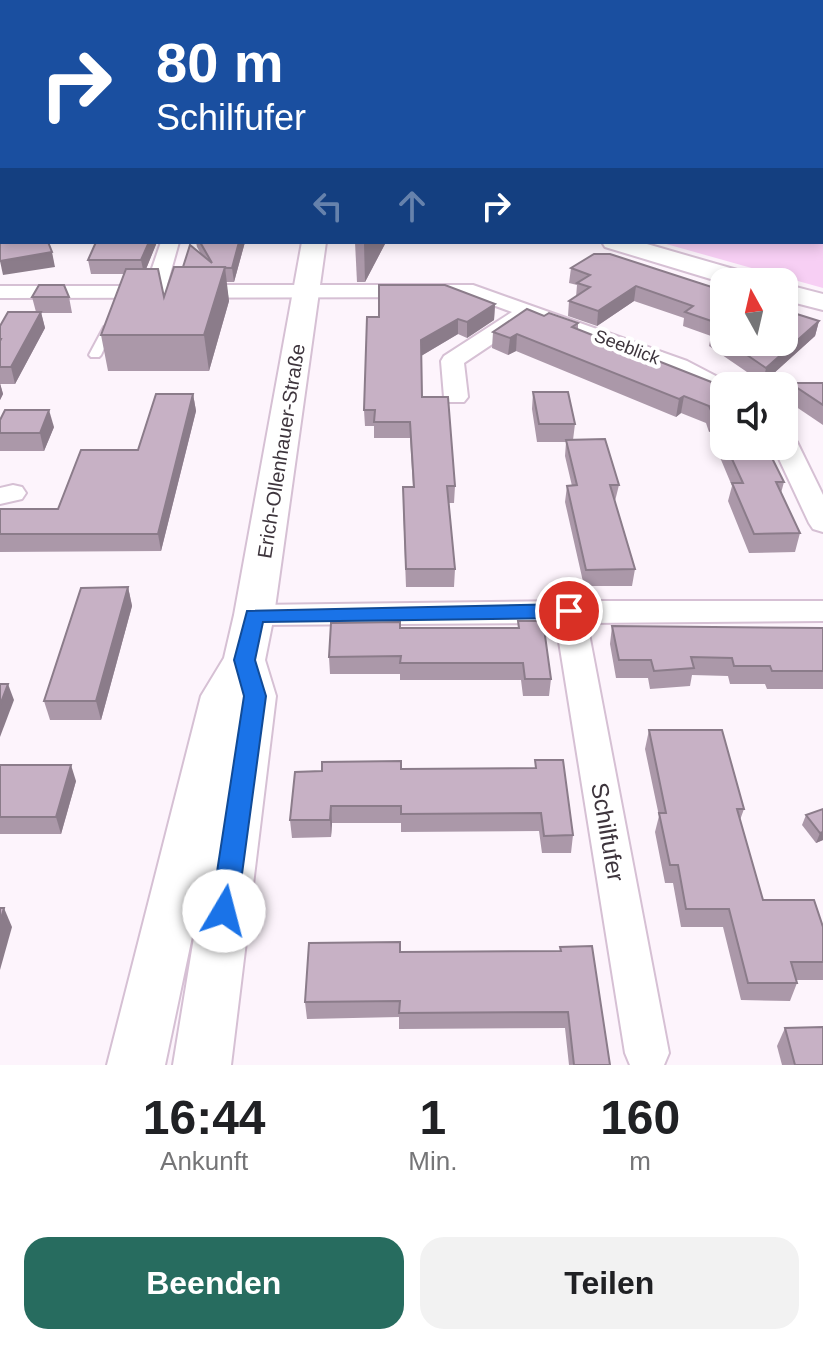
<!DOCTYPE html>
<html lang="de">
<meta charset="utf-8">
<style>
body{margin:0;font-family:Arial,sans-serif;background:#f2f2f2;color:#202124;height:100vh;display:flex;flex-direction:column;font-size:30px;white-space:nowrap}
*{box-sizing:border-box;margin:0}
p{font-size:26px;color:#757577}
.icon{flex:none;width:44px;height:44px;fill:none;stroke:currentColor;stroke-width:2;stroke-linecap:round;stroke-linejoin:round}
.map{position:relative;height:1065px;overflow:hidden}
.sheet{display:flex;flex-direction:column;background:#fff;flex:1}
.sheet>*{flex:none}
.hud{position:absolute;left:0px;top:0px;width:824px;height:244px;box-shadow:0 4px 12px #0003;background:#1a4fa0;color:#fff;overflow:hidden}
.needle{width:52px;rotate:352deg}
.fabs{position:absolute;left:710px;top:268px;display:grid;gap:16px}
.fabs a{display:grid;place-items:center;width:88px;height:88px;border-radius:16px;background:#fff;box-shadow:0 4px 12px #0003;font-size:40px}
.pin{position:absolute;display:grid;place-items:center;width:68px;height:68px;color:#fff;margin:-34px;border:4px solid #fff;border-radius:50%;box-shadow:0 2px 8px #0007}
.me{position:absolute;width:88px;margin:-44px;rotate:8deg;stroke-linejoin:round;filter:drop-shadow(0 0 6px #0008)}
.turn{display:flex;align-items:center;gap:28px;height:168px;padding:0 24px;font-size:36px}
.turn .icon{width:104px;height:104px;stroke-width:2.5}
.turn b{display:block;font-size:56px;line-height:68px}
.lanes{display:flex;align-items:center;height:76px;padding:0 24px;background:#0003;justify-content:center;gap:40px;direction:ltr}
.lanes .off{opacity:.35}
.eta{display:flex;justify-content:space-evenly;align-items:center;height:136px;text-align:center}
.eta b{font-size:48px;font-weight:800;line-height:56px}
.button{display:flex;gap:16px;margin-top:auto;padding:16px 24px}
.button a{flex:1;height:92px;border-radius:24px;background:#276c5f;color:#fff;font-size:32px;font-weight:800;line-height:92px;text-align:center}
.button a+a{background:#f2f2f2;color:#202124}
.map>svg:first-child{display:block}
.green{fill:#f7cff4}
.lines{fill:none;stroke-linecap:round;stroke-linejoin:round}
.stream{stroke:#ca87c5;stroke-width:4}
.service-casing{stroke:#d6c0d4;stroke-width:4}
.minor-casing{stroke:#d6c0d4;stroke-width:4}
.tertiary-casing{stroke:#d6c0d4;stroke-width:4}
.service{fill:#fff;fill-rule:evenodd}
.minor{fill:#fff;fill-rule:evenodd}
.tertiary{fill:#fff;fill-rule:evenodd}
.wall{fill:#ab98a9}
.shaded-wall{fill:#8b7c8a}
.building{fill:#c7b1c5;stroke:#8b7c8a;stroke-width:2}
.route{fill:#1a73e8;stroke:#114b97;stroke-width:2}
.labels{text-anchor:middle;dominant-baseline:central;stroke-width:8;stroke-linejoin:round;paint-order:stroke}
.far-street-label{font-size:18px;fill:#3e353d;stroke:#fff}
.street-label{font-size:20px;fill:#3e353d;stroke:#fff}
.near-street-label{font-size:24px;fill:#3e353d;stroke:#fff}
</style>
<div class="map">
<svg width="823" height="1065" viewBox="0 0 823 1065">
<rect width="100%" height="100%" fill="#fdf4fc"/>
<g class="green">
<polygon points="327,0 690,0 698,2 327,2"/>
<polygon points="823,34 823,288 659,242 822,242"/>
</g>
<g class="lines">
<g class="stream">
<polyline points="695,0 703,2"/>
<polyline points="154,2 167,0"/>
</g>
<defs>
<g id="service">
<rect x="0" y="172" width="2" height="6"/>
<polygon points="109,324 114,327 101,355 99,357 91,357 89,355 104,327"/>
</g>
<g id="minor">
<polygon points="161,242 179,242 167,285 473,285 687,361 735,386 724,386 724,394 671,371 530,319 464,363 468,397 464,402 448,402 444,397 441,361 444,356 512,312 471,297 0,298 0,286 146,286"/>
<polygon points="784,434 793,437 797,442 823,495 823,532 813,529 809,523 773,446 784,446"/>
<polygon points="13,485 22,487 26,493 22,499 0,504 0,488"/>
<polygon points="569,601 823,601 823,621 587,623 669,1053 664,1065 630,1065 625,1053 556,623 254,625 243,622 239,615 243,608 254,605"/>
</g>
<g id="tertiary">
<polygon points="56,0 72,0 73,2 57,2"/>
<polygon points="302,242 326,242 274,615 265,660 276,696 231,1065 173,1065 202,889 165,1065 107,1065 201,696 224,658 234,615"/>
<polygon points="602,242 640,242 758,276 762,282 724,283 605,247"/>
<polygon points="784,284 823,294 823,310 784,300"/>
</g>
</defs>
<use href="#service" class="service-casing"/>
<use href="#minor" class="minor-casing"/>
<use href="#tertiary" class="tertiary-casing"/>
<use href="#service" class="service"/>
<use href="#minor" class="minor"/>
<use href="#tertiary" class="tertiary"/>
</g>
<g class="wall">
<polygon points="157,242 146,269 164,297 183,267 201,254 197,247 196,242 245,242 234,282 226,282 229,301 209,371 108,371 101,335 124,274 91,274 88,260"/>
<polygon points="355,242 386,242 365,282 357,282"/>
<polygon points="571,268 724,291 724,342 784,342 819,321 815,336 763,383 709,346 711,336 683,326 684,318 634,301 597,326 568,316 569,301 576,297 577,285 569,283"/>
<polygon points="32,297 69,297 72,313 41,313 45,328 15,384 0,384 3,394 0,400 0,326 36,312"/>
<polygon points="495,304 494,320 467,338 458,334 421,356 422,397 455,486 454,503 449,503 455,569 454,587 406,587 403,504 413,487 410,438 374,438 374,426 365,426 364,410 379,317"/>
<polygon points="544,316 578,323 578,329 724,387 724,421 709,432 706,423 681,413 676,417 516,351 508,355 492,348 493,332"/>
<polygon points="790,383 823,383 823,425 786,400"/>
<polygon points="533,392 575,424 573,440 619,485 615,501 635,569 632,586 584,586 565,502 567,486 572,486 565,456 566,442 537,442 532,409"/>
<polygon points="193,394 196,411 161,551 0,552 0,509 58,509 138,450"/>
<polygon points="0,420 54,427 44,451 0,451"/>
<polygon points="723,437 724,437 724,446 766,446 784,482 781,493 800,533 795,552 749,553 728,501 732,486 719,455"/>
<polygon points="128,587 132,606 101,720 50,720 44,701"/>
<polygon points="518,621 551,679 549,696 523,696 521,680 400,680 400,674 330,674 329,657 400,628 518,628"/>
<polygon points="612,626 823,628 823,689 767,689 765,684 730,684 728,676 692,675 690,686 650,689 648,678 616,678 610,644"/>
<polygon points="649,730 744,809 740,820 763,900 823,927 823,980 796,980 797,983 790,1001 741,1000 723,927 681,927 673,883 665,883 655,832 659,816 645,749"/>
<polygon points="535,760 573,835 571,853 542,853 539,831 401,832 401,823 332,823 331,837 292,838 290,820 401,769 535,768"/>
<polygon points="0,764 76,781 61,834 0,834"/>
<polygon points="823,809 823,840 816,843 802,825 806,815"/>
<polygon points="560,947 610,1065 569,1065 565,1028 399,1029 399,1017 307,1019 305,1002 400,952 560,951"/>
<polygon points="785,1028 823,1065 782,1065 777,1046"/>
</g>
<g class="shaded-wall">
<polygon points="149,242 157,242 144,274 141,260"/>
<polygon points="239,242 245,242 234,282 232,268"/>
<polygon points="364,242 386,242 365,282 364,243"/>
<polygon points="52,252 55,267 3,275 0,261"/>
<polygon points="225,267 229,301 209,371 204,335"/>
<polygon points="636,286 634,301 597,326 598,311"/>
<polygon points="495,304 494,320 467,338 467,322"/>
<polygon points="41,312 45,328 15,384 11,367"/>
<polygon points="458,319 458,334 421,356 421,340"/>
<polygon points="819,321 815,336 763,383 766,368"/>
<polygon points="517,334 516,351 508,355 510,338"/>
<polygon points="0,383 3,394 0,400"/>
<polygon points="193,394 196,411 161,551 158,534"/>
<polygon points="684,396 681,413 676,417 679,399"/>
<polygon points="724,406 724,421 709,432 713,415"/>
<polygon points="49,410 54,427 44,451 40,433"/>
<polygon points="128,587 132,606 101,720 96,701"/>
<polygon points="8,684 14,700 0,737 0,705"/>
<polygon points="71,765 76,781 61,834 56,817"/>
<polygon points="331,806 332,823 331,837 330,820"/>
<polygon points="823,832 823,840 816,843 820,833"/>
<polygon points="4,908 12,927 0,970 0,922"/>
</g>
<g class="building">
<polygon points="0,180 2,182 2,242 48,242 52,252 0,261"/>
<polygon points="96,242 149,242 141,260 88,260"/>
<polygon points="200,242 239,242 232,268 183,267 190,245 212,263"/>
<polygon points="594,254 610,254 724,291 724,339 712,331 720,324 685,312 693,306 636,286 598,311 569,301 590,287 577,283 590,275 571,268"/>
<polygon points="174,267 225,267 204,335 101,335 126,269 158,269 164,297"/>
<polygon points="39,285 64,285 69,297 32,297"/>
<polygon points="379,285 445,285 495,304 467,322 458,319 421,340 422,397 448,397 455,486 447,486 455,569 406,569 403,487 414,487 410,422 374,422 375,410 364,410 367,317 379,317"/>
<polygon points="527,309 544,316 549,313 578,323 572,327 724,387 724,406 713,415 709,406 684,396 679,399 517,334 510,338 493,332"/>
<polygon points="784,310 819,321 766,368 728,342 784,342"/>
<polygon points="8,312 41,312 11,367 0,367 0,341 1,339 0,339 0,326"/>
<polygon points="790,383 823,383 823,405"/>
<polygon points="533,392 568,392 575,424 539,424"/>
<polygon points="156,394 193,394 158,534 0,534 0,509 58,509 81,450 138,450"/>
<polygon points="5,410 49,410 40,433 0,433 0,420"/>
<polygon points="605,439 619,485 610,485 635,569 586,570 567,486 577,485 566,440"/>
<polygon points="726,446 766,446 784,482 776,482 800,533 754,534 732,483 743,483"/>
<polygon points="128,587 96,701 44,701 81,588"/>
<polygon points="518,621 543,621 551,679 525,679 523,663 400,663 401,656 329,657 331,623 400,622 400,628 519,628"/>
<polygon points="612,626 823,628 823,671 772,671 770,666 734,666 732,658 691,657 694,668 654,671 651,660 619,660"/>
<polygon points="0,684 8,684 0,705"/>
<polygon points="649,730 722,730 744,809 737,809 763,900 814,900 823,927 823,962 791,962 797,983 748,983 729,909 686,909 678,865 670,865 659,813 666,813"/>
<polygon points="535,760 563,760 573,835 544,836 541,813 401,814 401,806 331,806 330,820 290,820 295,772 322,771 322,762 401,761 401,769 536,768"/>
<polygon points="0,765 71,765 56,817 0,817"/>
<polygon points="823,809 823,832 820,833 806,815"/>
<polygon points="0,908 4,908 0,922"/>
<polygon points="400,942 400,952 561,951 560,947 592,946 610,1065 574,1065 568,1012 399,1013 400,1001 305,1002 309,943"/>
<polygon points="823,1027 823,1065 795,1065 785,1028"/>
</g>
<polygon class="route" points="569,604 579,611 569,618 263,622 255,660 266,696 237,911 234,919 224,923 215,919 211,911 244,696 234,660 247,611"/>
<g class="labels">
<g class="far-street-label">
<text transform="translate(627 347) rotate(21)">Seeblick</text>
</g>
<g class="street-label">
<text transform="translate(281 451) rotate(-81)">Erich-Ollenhauer-Straße</text>
</g>
<g class="near-street-label">
<text transform="translate(608 832) rotate(80)">Schilfufer</text>
</g>
</g>
</svg>
<div class="fabs">
<a><svg class="needle" viewBox="-14 -14 28 28"><path d="M0-13l5 13h-10z" fill="#e53935"/><path d="M0 13l5-13h-10z" fill="#757577"/></svg></a>
<a><svg class="icon" aria-label="sound" viewBox="0 0 24 24"><path d="M4 9h4l5-4v14l-5-4H4zM17 9q2 3 0 6"/></svg></a>
</div>
<div class="pin" style="left:569px;top:611px;background:#d93025"><svg class="icon" aria-label="arrive" viewBox="0 0 24 24"><path d="M6 21V4h12l-3 4 3 4H6"/></svg></div>
<svg class="me" style="left:224px;top:911px" viewBox="-20 -20 40 40"><circle r="19" fill="#fff"/><path d="M0-13L10 11 0 6-10 11z" fill="#1a73e8"/></svg>
<div class="hud">
<div class="turn"><svg class="icon" aria-label="right" viewBox="0 0 24 24"><path d="M7 20v-9h11M14 6l5 5-5 5"/></svg><div><b>80 m</b>Schilfufer</div></div>
<div class="lanes"><svg class="icon off" aria-label="left" viewBox="0 0 24 24"><path d="M17 20v-9H6M10 6l-5 5 5 5"/></svg><svg class="icon off" aria-label="ahead" viewBox="0 0 24 24"><path d="M12 20V5M6 11l6-6 6 6"/></svg><svg class="icon" aria-label="right" viewBox="0 0 24 24"><path d="M7 20v-9h11M14 6l5 5-5 5"/></svg></div>
</div>
</div>
<section class="sheet">
<div class="eta">
<div><b>16:44</b><p>Ankunft</p></div>
<div><b>1</b><p>Min.</p></div>
<div><b>160</b><p>m</p></div>
</div>
<div class="button"><a>Beenden</a><a>Teilen</a></div>
</section>
